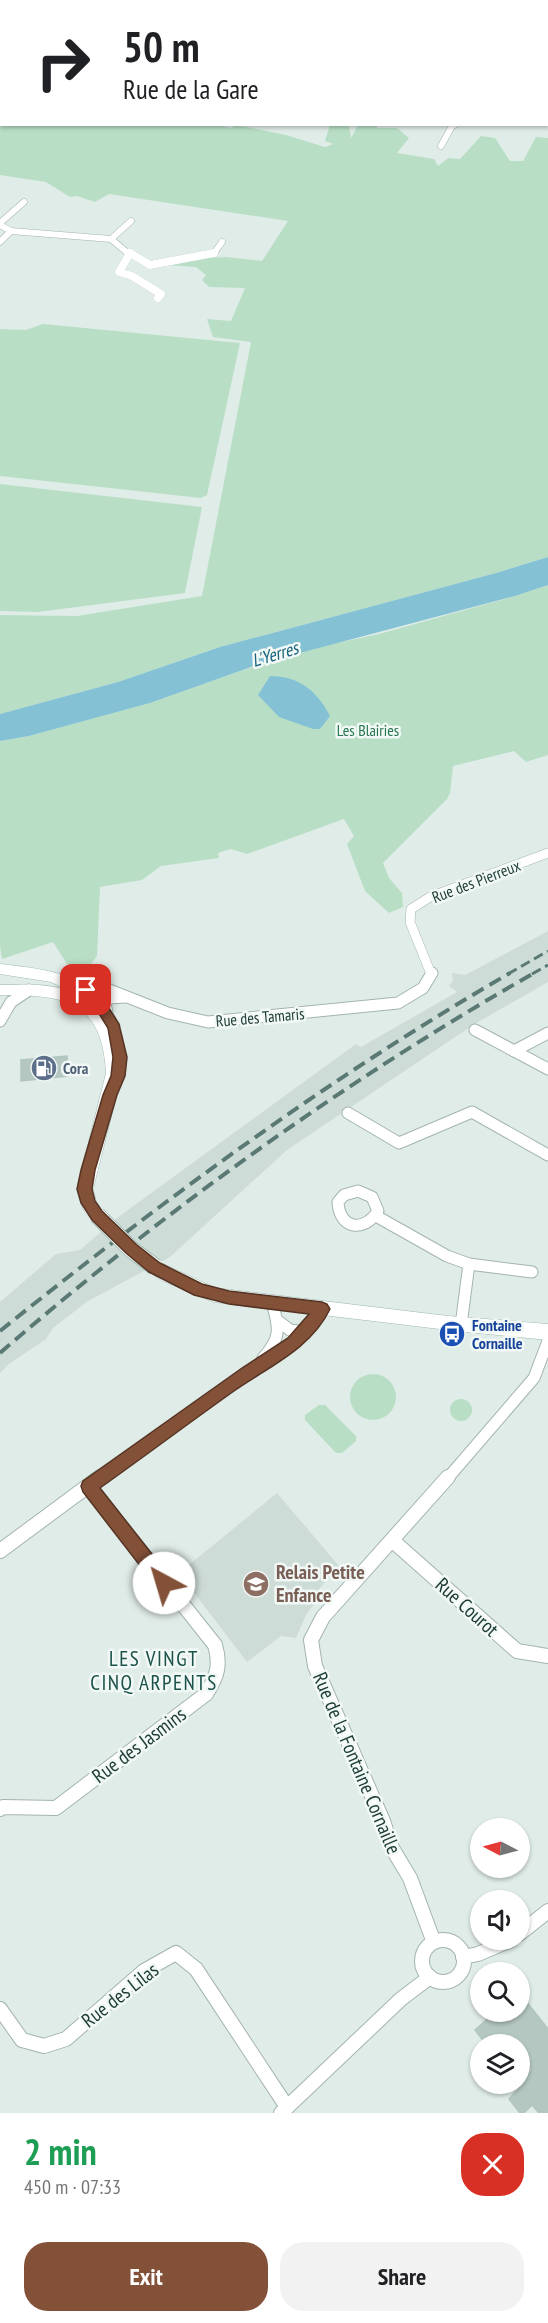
<!DOCTYPE html>
<meta charset="utf-8">
<style>
body{margin:0;font-family:"PT Sans Narrow",sans-serif;background:#f2f2f2;color:#202124;height:100vh;display:flex;flex-direction:column;font-size:22px;white-space:nowrap}
*{box-sizing:border-box;margin:0}
p{font-size:20px;color:#757577}
.icon{flex:none;width:33px;height:33px;fill:none;stroke:currentColor;stroke-width:2;stroke-linecap:round;stroke-linejoin:round}
.map{position:relative;height:2113px;overflow:hidden}
.sheet{display:flex;flex-direction:column;background:#fff;flex:1}
.sheet>*{flex:none}
.top-card{position:absolute;left:0px;top:0px;width:549px;height:126px;box-shadow:0 2px 4px #0004;background:#fff;color:#202124;overflow:hidden}
.needle{width:39px;rotate:276deg}
.fabs{position:absolute;left:470px;top:1818px;display:grid;gap:12px}
.fabs a{display:grid;place-items:center;width:60px;height:60px;border-radius:50%;background:#fff;box-shadow:0 2px 4px #0004;font-size:30px}
.pin{position:absolute;display:grid;place-items:center;width:51px;height:51px;color:#fff;margin:-26px;border-radius:12px;box-shadow:0 3px 9px #0006}
.me{position:absolute;width:66px;margin:-33px;rotate:321deg;stroke-linejoin:round;filter:drop-shadow(0 0 4px #0008)}
.turn{display:flex;align-items:center;gap:21px;height:126px;padding:0 24px;font-size:27px}
.turn .icon{width:78px;height:78px;stroke-width:2.5}
.turn b{display:block;font-size:42px;line-height:51px}
.round{display:grid;place-items:center;flex:none;width:63px;height:63px;border-radius:24px;background:#f2f2f2}
.head{display:flex;align-items:center;justify-content:space-between;height:102px;padding:0 24px}
h1{font-size:36px;font-weight:600;line-height:45px;color:#1e9e55}
.primary-button{display:flex;gap:12px;margin-top:auto;padding:12px 24px}
.primary-button a{flex:1;height:69px;border-radius:24px;background:#835038;color:#fff;font-size:24px;font-weight:600;line-height:69px;text-align:center}
.primary-button a+a{background:#f2f2f2;color:#202124}
.map>svg:first-child{display:block}
.built{fill:#cedcd7}
.green{fill:#b8dfc6}
.water{fill:#84c1d5}
.building{fill:#b5c7c1;stroke:#b2c6c0;stroke-width:1.5}
.lines{fill:none;stroke-linecap:round;stroke-linejoin:round}
.minor-far4-casing{stroke:#a3b4b0;stroke-width:7}
.minor-far3-casing{stroke:#a3b4b0;stroke-width:8}
.minor-far2-casing{stroke:#a3b4b0;stroke-width:10}
.minor-far1-casing{stroke:#a3b4b0;stroke-width:13}
.minor-casing{stroke:#a3b4b0;stroke-width:16}
.secondary-casing{stroke:#9eb9b2;stroke-width:1}
.minor-far4{stroke:#fff;stroke-width:6}
.minor-far3{stroke:#fff;stroke-width:8}
.minor-far2{stroke:#fff;stroke-width:9}
.minor-far1{stroke:#fff;stroke-width:11}
.minor{stroke:#fff;stroke-width:14}
.secondary{fill:#fff;fill-rule:evenodd}
.rail-far1{stroke:#5a7974;stroke-width:3;stroke-dasharray:10 5;stroke-linecap:butt}
.rail{stroke:#5a7974;stroke-width:4;stroke-dasharray:13 7;stroke-linecap:butt}
.secondary-bridge-casing{stroke:#9eb9b2;stroke-width:18;stroke-linecap:butt}
.secondary-bridge{stroke:#fff;stroke-width:16}
.route{fill:#835038;stroke:#553424;stroke-width:1.5}
.labels{text-anchor:middle;dominant-baseline:central;stroke-width:5;stroke-linejoin:round;paint-order:stroke}
.park-label{font-size:16px;fill:#27774e;stroke:#f1f8f5}
.street-label{font-size:16px;fill:#203e38;stroke:#f1f8f5}
.service-label{font-size:16px;font-weight:bold;fill:#4e5e75;stroke:#f1f8f5;text-anchor:start}
.transit-label{font-size:16px;font-weight:bold;fill:#164399;stroke:#f1f8f5;text-anchor:start}
.water-label{font-size:18px;font-style:italic;fill:#16627d;stroke:#f1f8f5}
.near-education-label{font-size:20px;font-weight:bold;fill:#785e54;stroke:#f1f8f5;text-anchor:start}
.near-street-label{font-size:20px;fill:#203e38;stroke:#f1f8f5}
.near-neighbourhood-label{font-size:21px;letter-spacing:1.5px;fill:#1a5149;stroke:#f1f8f5}
</style>
<div class="map">
<svg width="548" height="2113" viewBox="0 0 548 2113">
<rect width="100%" height="100%" fill="#e0ece8"/>
<g class="built">
<polygon points="548,931 548,982 473,1025 287,1150 170,1257 88,1301 53,1328 46,1339 9,1364 0,1373 0,1302 56,1254 80,1250 117,1218 356,1044 361,1047 457,992 449,986 453,981 452,973 465,975"/>
<polygon points="277,1493 339,1566 314,1595 318,1600 307,1613 296,1638 281,1636 247,1662 179,1573"/>
</g>
<g class="green">
<polygon points="3,124 213,124 231,128 236,125 286,135 325,147 333,144 325,141 330,125 349,126 351,138 358,125 377,125 377,128 397,128 409,138 397,153 434,159 438,166 448,158 460,159 481,136 495,138 510,161 523,161 536,137 548,138 548,557 496,573 220,647 118,682 0,714 0,615 77,616 202,596 251,342 213,337 207,319 231,321 245,288 209,287 202,280 206,275 196,267 166,265 193,259 226,257 262,261 288,221 109,194 95,202 77,196 70,197 46,182 0,175 0,126"/>
<polygon points="43,324 240,343 207,495 201,498 0,476 0,329 26,330"/>
<polygon points="0,484 202,507 185,593 38,612 0,611"/>
<polygon points="548,585 548,755 526,762 514,751 453,766 450,793 447,799 383,863 389,878 402,893 403,907 389,913 365,891 347,844 354,836 344,819 247,854 231,849 218,853 219,858 161,866 142,880 100,887 97,956 88,968 67,964 53,942 2,959 0,946 0,741 29,736 150,703 234,673 313,648 379,634 515,596"/>
<circle cx="373" cy="1397" r="23"/>
<circle cx="461" cy="1410" r="11"/>
<polygon points="319,1405 325,1405 356,1436 356,1441 342,1453 336,1453 305,1420 305,1415"/>
</g>
<g class="water">
<polygon points="548,557 548,585 515,596 262,663 150,703 29,736 0,741 0,714 118,682 220,647 496,573"/>
<path d="M270,676C299,676 317,691 330,716L320,729H313L279,717L258,695Z"/>
</g>
<g class="building">
<polygon points="67,1056 68,1076 21,1081 21,1060"/>
<polygon points="519,1992 548,2029 548,2113 539,2113 532,2105 524,2113 520,2113 509,2099 519,2088 519,2044 486,2044 475,2030 495,2012 519,2012"/>
</g>
<g class="lines">
<defs>
<g id="minor-far4">
<polyline points="153,0 159,2"/>
<polyline points="431,0 438,2"/>
<polyline points="213,2 218,0"/>
<polyline points="441,146 452,126 456,124"/>
<polyline points="0,223 24,202"/>
<polyline points="0,225 11,231 111,239 131,221"/>
<polyline points="111,239 129,254"/>
<polyline points="0,242 11,231"/>
<polyline points="130,253 132,254"/>
<polyline points="207,254 214,253 222,242"/>
</g>
<g id="minor-far3">
<polyline points="130,253 119,272 132,276 161,294 158,298"/>
<polyline points="130,253 150,265 214,253"/>
</g>
<polyline id="minor-far2" points="431,974 410,922 411,909 430,897 548,853"/>
<g id="minor-far1">
<polyline points="72,982 102,987 168,1013 208,1022 398,1003 423,988 432,973"/>
<polyline points="107,1012 105,1004 109,998 126,997"/>
<polyline points="0,1021 11,1002 29,990"/>
<polyline points="475,1030 548,1069"/>
<polyline points="514,1051 548,1033"/>
<polyline points="348,1113 399,1143 472,1112 548,1155"/>
<path d="M358,1191L372,1197L378,1211C363,1234 339,1228 338,1202L344,1195Z"/>
<polyline points="376,1216 447,1256 469,1264 532,1272"/>
<polyline points="278,1321 290,1330 305,1332"/>
<polyline points="461,1325 469,1264"/>
<path d="M263,1358C282,1337 279,1328 272,1302"/>
<polyline points="97,1479 297,1339 315,1320 322,1309"/>
<polyline points="447,1479 534,1378 548,1341"/>
</g>
<g id="minor">
<polyline points="393,1541 517,1651 548,1656"/>
<polyline points="0,1551 100,1477"/>
<path d="M0,1809L3,1807L56,1808L206,1694C217,1677 221,1665 215,1645L89,1486"/>
<polyline points="519,1934 548,1911"/>
<circle cx="443" cy="1961" r="21"/>
<polyline points="433,1940 410,1878 392,1848 383,1821 315,1666 311,1640 323,1617 448,1477"/>
<polyline points="463,1957 478,1954 511,1940"/>
<polyline points="0,2009 22,2040 44,2046 66,2039 144,1971 176,1953 196,1969 287,2107"/>
<polyline points="281,2113 401,1999 430,1977"/>
</g>
<g id="secondary">
<path d="M0,964C53,970 93,974 120,1025L118,1029L112,1030L118,1044L122,1073L93,1189L96,1201L105,1215L103,1220C86,1226 80,1202 77,1189L106,1073C102,999 63,995 0,995V985C29,984 55,983 81,996L51,982L0,974Z"/>
<polygon points="155,1260 215,1288 448,1316 548,1324 548,1340 448,1330 214,1302 163,1281 149,1272 147,1267 149,1262"/>
</g>
</defs>
<use href="#minor-far4" class="minor-far4-casing"/>
<use href="#minor-far3" class="minor-far3-casing"/>
<use href="#minor-far2" class="minor-far2-casing"/>
<use href="#minor-far1" class="minor-far1-casing"/>
<use href="#minor" class="minor-casing"/>
<use href="#secondary" class="secondary-casing"/>
<use href="#minor-far4" class="minor-far4"/>
<use href="#minor-far3" class="minor-far3"/>
<use href="#minor-far2" class="minor-far2"/>
<use href="#minor-far1" class="minor-far1"/>
<use href="#minor" class="minor"/>
<use href="#secondary" class="secondary"/>
<g class="rail-far1">
<polyline points="508,974 548,951"/>
<polyline points="532,974 548,965"/>
</g>
<g class="rail">
<path d="M0,1331C162,1201 330,1077 510,973"/>
<path d="M0,1353C164,1211 346,1080 534,973"/>
</g>
<defs>
<polyline id="secondary-bridge" points="97,1215 132,1250 155,1267"/>
</defs>
<use href="#secondary-bridge" class="secondary-bridge-casing"/>
<use href="#secondary-bridge" class="secondary-bridge"/>
</g>
<path class="route" d="M86,985L102,997L119,1024L127,1057L125,1076L117,1095L95,1170L92,1189L95,1201L102,1211L137,1245L160,1263L202,1284L229,1291L322,1302L327,1304L330,1309C311,1349 268,1367 234,1391C189,1423 145,1456 100,1488L170,1577L173,1583L170,1589L164,1592L158,1589L83,1492L81,1486L83,1481L242,1368L288,1338L309,1314L229,1304L194,1295L149,1272L127,1254L92,1220L81,1203L77,1189L81,1170L103,1095L111,1076L113,1057L108,1028L93,1004L79,990Z"/>
<defs>
<symbol id="fuel-disc" viewBox="-11 -11 22 22"><circle r="9.5" fill="#5c6f8a" stroke="#f1f8f5"/><path d="M-5.5-6h7V0h2V4h1.3V-2.5L3-4.5l.8-.8L6-3V5H2.5V1h-1V6h-7ZM-4.2-4.7v3.2H.2V-4.7Z" fill="#fff"/></symbol>
<symbol id="bus-disc" viewBox="-11 -11 22 22"><circle r="9.5" fill="#1a4fb4" stroke="#f1f8f5"/><path d="M-5-6H5V4H4V6H2V4H-2V6H-4V4H-5ZM-3.5-4V0h7V-4ZM-3.5 1.2v1.5H-2V1.2ZM2 1.2v1.5H3.5V1.2Z" fill="#fff"/></symbol>
<symbol id="school-disc" viewBox="-11 -11 22 22"><circle r="9.5" fill="#8d6e63" stroke="#f1f8f5"/><path d="M0-5L7-2L0 1L-7-2ZM-4 1L0 2.5L4 1V4Q0 6-4 4Z" fill="#fff"/></symbol>
</defs>
<g fill-rule="evenodd">
<use href="#fuel-disc" x="29" y="1053" width="30" height="30"/>
<use href="#bus-disc" x="437" y="1319" width="30" height="30"/>
<use href="#school-disc" x="241" y="1569" width="30" height="30"/>
</g>
<g class="labels">
<g class="park-label">
<text x="368" y="730">Les Blairies</text>
</g>
<g class="street-label">
<text transform="translate(476 881) rotate(-21)">Rue des Pierreux</text>
<text transform="translate(260 1017) rotate(-5)">Rue des Tamaris</text>
</g>
<g class="service-label">
<text x="63" y="1068">Cora</text>
</g>
<g class="transit-label">
<text x="472" y="1325">Fontaine<tspan x="472" dy="18">Cornaille</tspan></text>
</g>
<g class="water-label">
<text transform="translate(275 654) rotate(-17)">L'Yerres</text>
</g>
<g class="near-education-label">
<text x="276" y="1572">Relais Petite<tspan x="276" dy="23">Enfance</tspan></text>
</g>
<g class="near-street-label">
<text transform="translate(467 1607) rotate(42)">Rue Courot</text>
<text transform="translate(139 1745) rotate(-37)">Rue des Jasmins</text>
<text transform="translate(357 1763) rotate(67)">Rue de la Fontaine Cornaille</text>
<text transform="translate(120 1995) rotate(-38)">Rue des Lilas</text>
</g>
<g class="near-neighbourhood-label">
<text x="154" y="1658">LES VINGT<tspan x="154" dy="24">CINQ ARPENTS</tspan></text>
</g>
</g>
</svg>
<div class="fabs">
<a><svg class="needle" viewBox="-14 -14 28 28"><path d="M0-13l5 13h-10z" fill="#e53935"/><path d="M0 13l5-13h-10z" fill="#757577"/></svg></a>
<a><svg class="icon" aria-label="sound" viewBox="0 0 24 24"><path d="M4 9h4l5-4v14l-5-4H4zM17 9q2 3 0 6"/></svg></a>
<a><svg class="icon" aria-label="search" viewBox="0 0 24 24"><circle cx="10" cy="10" r="6"/><path d="M15 15l6 6"/></svg></a>
<a><svg class="icon" aria-label="layers" viewBox="0 0 24 24"><path d="M12 4l9 5-9 5-9-5zM3 14l9 5 9-5"/></svg></a>
</div>
<div class="pin" style="left:86px;top:990px;background:#d93025"><svg class="icon" aria-label="arrive" viewBox="0 0 24 24"><path d="M6 21V4h12l-3 4 3 4H6"/></svg></div>
<svg class="me" style="left:164px;top:1583px" viewBox="-20 -20 40 40"><circle r="19" fill="#fff"/><path d="M0-13L10 11 0 6-10 11z" fill="#835038"/></svg>
<div class="top-card">
<div class="turn"><svg class="icon" aria-label="right" viewBox="0 0 24 24"><path d="M7 20v-9h11M14 6l5 5-5 5"/></svg><div><b>50 m</b>Rue de la Gare</div></div>
</div>
</div>
<section class="sheet">
<div class="head"><div><h1>2 min</h1><p>450 m · 07:33</p></div><a class="round" style="background:#d93025;color:#fff"><svg class="icon" aria-label="close" viewBox="0 0 24 24"><path d="M6 6l12 12M18 6L6 18"/></svg></a></div>
<div class="primary-button"><a>Exit</a><a>Share</a></div>
</section>
